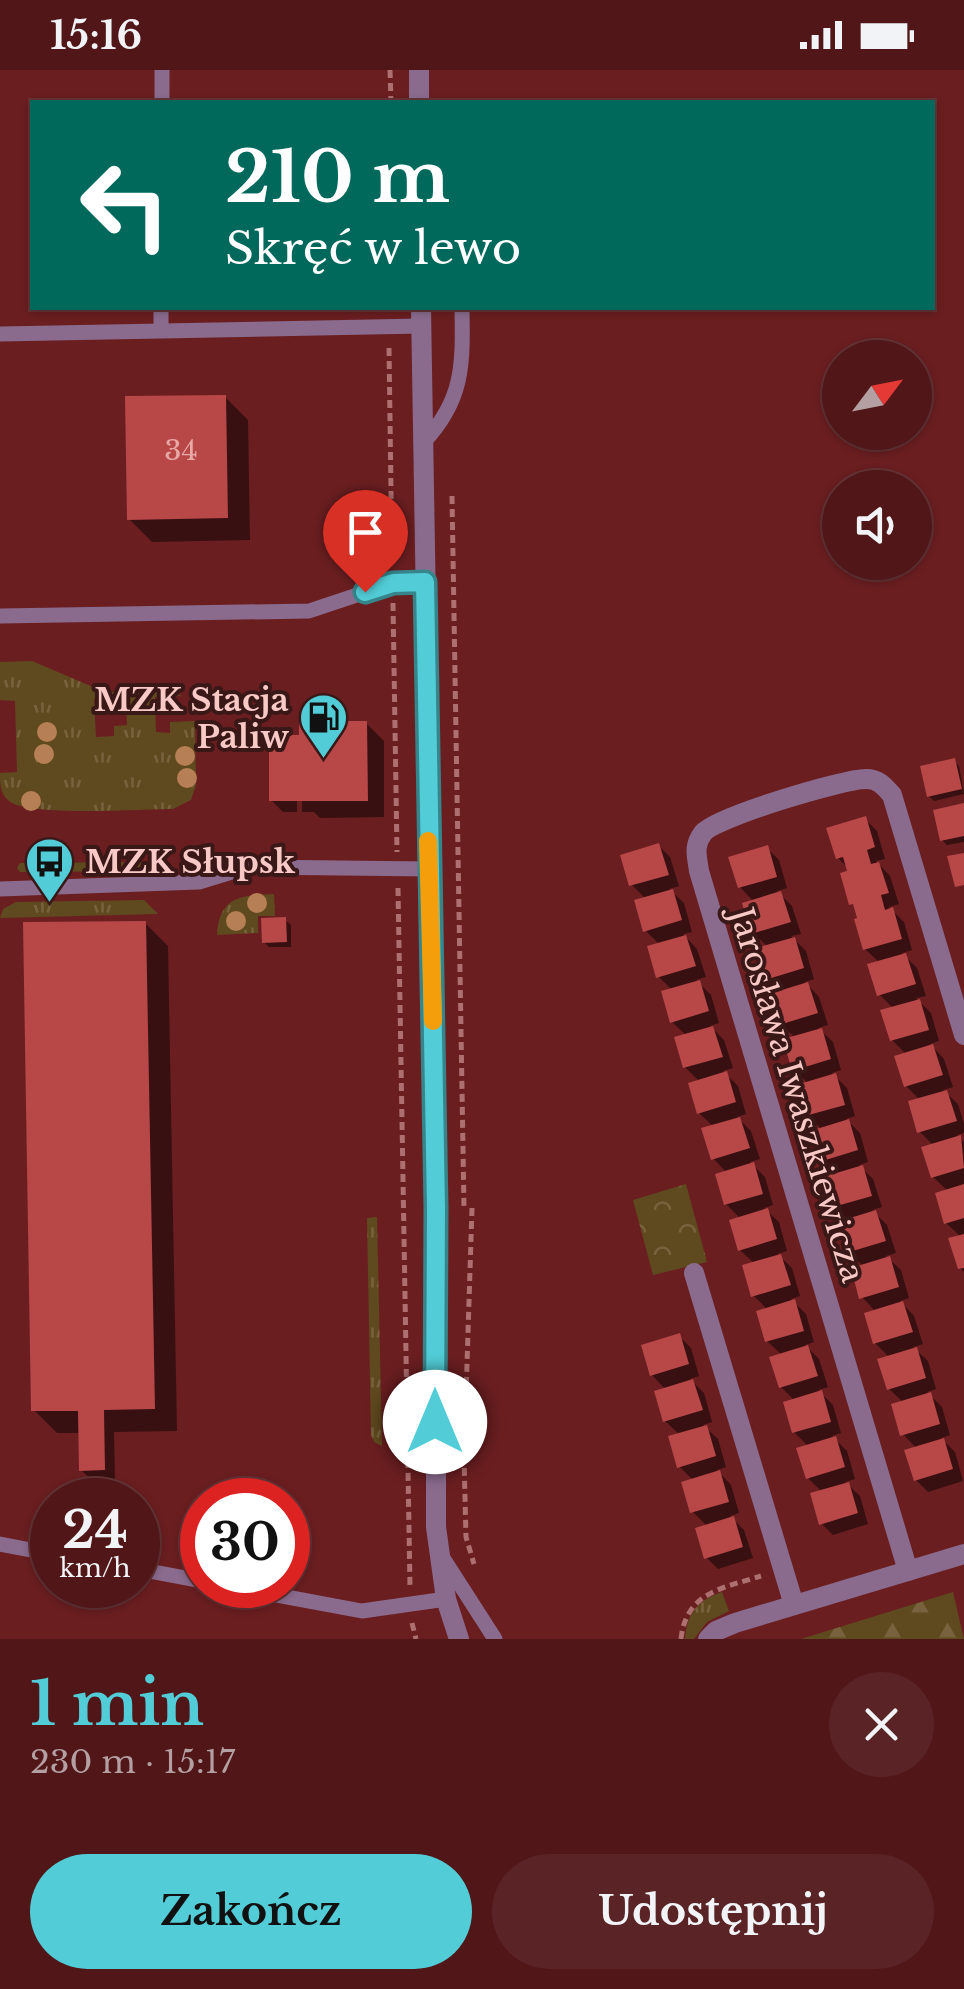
<!DOCTYPE html>
<html lang="pl">
<meta charset="utf-8">
<style>
body{margin:0;font-family:"Libre Baskerville",serif;background:#5a2325;color:#f1f3f6;height:100vh;display:flex;flex-direction:column;font-size:38px;white-space:nowrap}
*{box-sizing:border-box;margin:0}
p{font-size:32px;color:#b49fa2}
.icon{flex:none;width:55px;height:55px;fill:none;stroke:currentColor;stroke-width:2;stroke-linecap:round;stroke-linejoin:round}
.map{position:relative;height:1569px;overflow:hidden}
.panel{display:flex;flex-direction:column;background:#501618;flex:1}
.panel>*{flex:none}
.top-card{position:absolute;left:30px;top:30px;width:905px;height:210px;border-radius:0px;box-shadow:0 2px 8px #0004,0 0 0 2px #673537;background:#00695c;color:#fff;overflow:hidden}
.needle{width:65px;rotate:58deg}
.buttons{position:absolute;left:822px;top:270px;display:grid;gap:20px}
.buttons a{display:grid;place-items:center;width:110px;height:110px;border-radius:50%;background:#501618;box-shadow:0 2px 8px #0004,0 0 0 2px #673537;font-size:50px}
.speed{position:absolute;left:30px;top:1408px;display:flex;gap:20px;font-size:50px;font-weight:700;text-align:center}
.speed>*{display:grid;place-content:center;width:130px;height:130px;border-radius:50%;background:#501618;box-shadow:0 2px 8px #0004,0 0 0 2px #673537;line-height:1}
.speed small{font-size:25px;font-weight:400}
.speed .limit{border:15px solid #d22;background:#fff;color:#111}
.pin{position:absolute;display:grid;place-items:center;width:85px;height:85px;color:#fff;margin:-102px -42px;border-radius:50% 50% 50% 0;rotate:-45deg;box-shadow:0 0 10px #0007}
.pin .icon{rotate:45deg}
.me{position:absolute;width:110px;margin:-55px;rotate:0deg;stroke-linejoin:round;filter:drop-shadow(0 0 8px #0008)}
.turn{display:flex;align-items:center;gap:35px;height:210px;padding:0 30px;font-size:45px}
.turn .icon{width:130px;height:130px;stroke-width:2.5}
.turn b{display:block;font-size:70px;line-height:85px}
.round{display:grid;place-items:center;flex:none;width:105px;height:105px;border-radius:52px;background:#5a2325}
.summary{display:flex;align-items:center;justify-content:space-between;height:170px;padding:0 30px}
h1{font-size:60px;font-weight:700;line-height:75px;color:#52ccd6}
.cta{display:flex;gap:20px;margin-top:auto;padding:20px 30px}
.cta a{flex:1;height:115px;border-radius:60px;background:#52ccd6;color:#111;font-size:40px;font-weight:700;line-height:115px;text-align:center}
.cta a+a{background:#5a2325;color:#f1f3f6}
.status{display:flex;justify-content:space-between;align-items:center;height:70px;padding:0 50px;background:#501618;direction:ltr}
.status svg{height:28px;fill:currentColor}
.map>svg:first-child{display:block}
.grass{fill:url(#grass-tufts)}
.forest{fill:url(#forest-firs)}
.park{fill:url(#park-crowns)}
.shadow{fill:#0007}
.building{fill:#b84748}
.lines{fill:none;stroke-linecap:round;stroke-linejoin:round}
.path{stroke:#ad6f6f;stroke-width:5;stroke-dasharray:8 5;stroke-linecap:butt}
.service{stroke:#8a6b8e;stroke-width:15}
.minor{stroke:#8a6b8e;stroke-width:20}
.tree{fill:#b77f55}
.route-casing{stroke:#35858b;stroke-width:25}
.route{stroke:#52ccd6;stroke-width:18}
.slow{stroke:#f59e0b;stroke-width:18}
.labels{text-anchor:middle;dominant-baseline:central;stroke-width:8;stroke-linejoin:round;paint-order:stroke}
.number-label{font-size:28px;fill:#e8a8a6}
.poi-label{font-size:32px;font-weight:bold;fill:#f8c9c6;stroke:#391817;text-anchor:end}
.street-label{font-size:32px;fill:#f8c9c6;stroke:#391817}
</style>
<div class="status"><b>15:16</b><svg viewBox="0 0 49 12"><path d="M0 12V9h3v3zM5 12V6h3v6zM10 12V3h3v9zM15 12V0h3v12zM26 1h20v11H26zM47 4h2v5h-2z"/></svg></div>
<div class="map">
<svg width="964" height="1569" viewBox="0 0 964 1569">
<defs>
<pattern id="grass-tufts" width="24" height="20" patternUnits="userSpaceOnUse" patternTransform="scale(2.5)"><rect width="24" height="20" fill="#5f491e"/><path d="M3 7l-1-3M5 7V3M7 7l1-3M15 17l-1-3M17 17v-4M19 17l1-3" fill="none" stroke="#77623d"/></pattern>
<pattern id="forest-firs" width="22" height="20" patternUnits="userSpaceOnUse" patternTransform="scale(2.5)"><rect width="22" height="20" fill="#5f491e"/><path d="M5 1l3.5 6h-7zM16 11l3.5 6h-7z" fill="#77623d"/></pattern>
<pattern id="park-crowns" width="20" height="18" patternUnits="userSpaceOnUse" patternTransform="scale(2.5)"><rect width="20" height="18" fill="#5f491e"/><path d="M2 6a3 3 0 1 1 6 0M12 15a3 3 0 1 1 6 0" fill="none" stroke="#77623d"/></pattern>
</defs>
<rect width="100%" height="100%" fill="#6a1e20"/>
<g class="grass">
<path d="M32,591L100,620L120,623L121,628L94,629L96,667L114,666V656L127,655L126,623L167,622L183,626L155,627L156,662L170,663V652L195,651L196,715L191,730L173,739C143,739 29,747 9,731C0,724 0,715 0,703L17,702L15,631L0,630V592Z"/>
<polygon points="149,792 152,797 149,801 20,802 17,798 20,793"/>
<path d="M274,824L275,846H258V863L217,865C219,826 242,825 274,824Z"/>
<polygon points="144,830 158,844 0,848 3,839 16,832"/>
<polygon points="377,1147 382,1376 374,1372 371,1365 367,1148"/>
<path d="M722,1522L729,1541L707,1552L694,1569H685C687,1543 698,1530 722,1522Z"/>
</g>
<polygon class="forest" points="953,1522 964,1569 801,1569"/>
<polygon class="park" points="686,1114 707,1192 653,1205 633,1130"/>
<g class="shadow">
<polygon points="225,327 248,350 250,470 152,472 129,449"/>
<polygon points="302,653 366,653 384,671 384,747 320,748 314,742 302,742"/>
<polygon points="297,668 297,742 283,742 271,730"/>
<polygon points="954,691 959,696 964,724 934,731 929,726"/>
<polygon points="964,736 964,772 947,775 942,770"/>
<polygon points="865,749 877,761 885,789 876,791 890,806 899,834 889,837 904,852 912,880 902,883 917,898 926,926 916,928 931,943 939,971 930,974 944,989 953,1017 943,1020 958,1034 964,1054 964,1063 957,1065 964,1072 964,1202 960,1198 961,1167 946,1153 948,1121 933,1107 934,1076 919,1061 920,1030 906,1016 907,985 892,970 894,939 879,924 880,893 865,879 857,839 852,833 848,798 838,788"/>
<polygon points="659,776 670,787 679,816 669,819 684,833 692,862 683,864 697,879 706,907 696,910 711,925 719,953 710,956 724,970 733,998 723,1001 738,1016 746,1044 737,1047 751,1061 760,1089 750,1092 765,1107 773,1135 764,1138 779,1152 787,1181 777,1184 792,1198 800,1226 791,1229 806,1244 814,1272 805,1275 819,1289 828,1317 818,1320 833,1335 841,1363 832,1366 847,1381 855,1409 845,1412 860,1426 868,1454 833,1465 821,1453 822,1422 808,1408 809,1377 794,1362 795,1331 781,1317 782,1285 767,1271 768,1240 753,1225 755,1194 740,1180 741,1149 726,1134 727,1103 713,1088 714,1057 699,1043 700,1012 685,997 687,966 672,952 673,921 658,906 660,875 645,860 646,829 632,815"/>
<polygon points="767,778 779,790 787,818 777,821 792,836 801,864 791,866 806,881 814,909 805,912 819,927 828,955 818,958 833,972 841,1000 832,1003 847,1018 855,1046 846,1049 860,1063 868,1092 859,1095 873,1109 882,1137 872,1140 887,1155 896,1183 886,1186 901,1200 909,1228 900,1231 914,1246 923,1274 913,1277 928,1291 936,1319 927,1322 942,1337 950,1365 941,1368 955,1382 963,1411 928,1422 916,1410 917,1379 903,1364 904,1333 889,1319 890,1288 875,1273 876,1242 862,1227 863,1196 848,1182 849,1151 835,1136 836,1105 821,1091 822,1060 808,1045 809,1014 794,1000 795,968 781,954 782,923 767,908 768,877 753,863 754,832 740,817"/>
<polygon points="285,850 291,855 291,877 269,877 264,872"/>
<polygon points="145,853 168,876 177,1361 114,1362 115,1411 93,1411 81,1400 81,1363 57,1363 34,1340"/>
<polygon points="679,1266 691,1278 699,1306 690,1309 704,1323 712,1352 703,1355 718,1369 726,1397 717,1400 731,1415 739,1443 730,1446 744,1460 753,1488 718,1499 706,1487 707,1456 693,1442 694,1411 679,1396 680,1365 665,1351 666,1320 652,1305"/>
</g>
<g class="building">
<polygon points="226,325 228,448 127,450 125,326"/>
<polygon points="299,651 367,651 368,731 269,731 269,665 299,665"/>
<polygon points="955,688 962,719 927,727 920,696"/>
<polygon points="964,733 964,766 940,771 933,740"/>
<polygon points="866,746 875,777 867,780 871,794 879,792 889,823 881,825 885,840 893,837 902,869 863,880 854,849 857,848 853,834 849,835 840,803 847,801 843,787 836,789 826,758"/>
<polygon points="659,773 669,805 629,816 620,785"/>
<polygon points="768,775 777,807 738,818 728,787"/>
<polygon points="964,783 964,815 955,817 947,786"/>
<polygon points="673,819 682,850 643,862 634,830"/>
<polygon points="781,821 791,852 751,864 742,833"/>
<polygon points="286,847 287,872 262,873 261,848"/>
<polygon points="146,851 155,1339 104,1340 105,1400 79,1401 78,1341 31,1341 23,852"/>
<polygon points="686,865 696,896 656,908 647,876"/>
<polygon points="795,867 804,898 765,910 756,878"/>
<polygon points="906,883 916,914 877,926 867,894"/>
<polygon points="700,910 709,941 670,953 661,921"/>
<polygon points="808,912 818,943 779,955 769,924"/>
<polygon points="920,929 929,960 890,971 880,940"/>
<polygon points="713,956 723,987 683,998 674,967"/>
<polygon points="822,958 831,989 792,1001 783,969"/>
<polygon points="933,974 943,1005 904,1017 894,986"/>
<polygon points="727,1001 736,1032 697,1044 688,1013"/>
<polygon points="836,1003 845,1035 805,1046 796,1015"/>
<polygon points="947,1020 957,1051 917,1063 908,1031"/>
<polygon points="740,1047 750,1078 711,1090 701,1058"/>
<polygon points="849,1049 858,1080 819,1092 810,1061"/>
<polygon points="961,1065 964,1098 931,1108 921,1077"/>
<polygon points="754,1092 763,1124 724,1135 715,1104"/>
<polygon points="863,1095 872,1126 833,1137 823,1107"/>
<polygon points="964,1114 964,1148 944,1154 935,1123"/>
<polygon points="768,1138 777,1169 738,1181 729,1150"/>
<polygon points="876,1140 886,1171 846,1183 837,1152"/>
<polygon points="964,1164 964,1198 958,1199 948,1168"/>
<polygon points="781,1184 791,1215 751,1227 742,1195"/>
<polygon points="890,1186 899,1217 859,1229 851,1198"/>
<polygon points="795,1229 804,1261 765,1272 756,1241"/>
<polygon points="903,1231 913,1262 873,1274 864,1243"/>
<polygon points="680,1263 689,1294 650,1306 641,1275"/>
<polygon points="808,1275 818,1306 779,1318 769,1287"/>
<polygon points="917,1277 926,1308 887,1320 877,1289"/>
<polygon points="693,1309 703,1340 663,1352 654,1321"/>
<polygon points="822,1320 831,1352 792,1363 783,1332"/>
<polygon points="931,1322 940,1354 900,1366 891,1334"/>
<polygon points="707,1355 716,1386 677,1398 668,1366"/>
<polygon points="836,1366 845,1397 806,1409 796,1378"/>
<polygon points="944,1368 953,1399 914,1411 904,1380"/>
<polygon points="720,1400 729,1432 690,1443 681,1412"/>
<polygon points="849,1412 858,1443 819,1455 810,1423"/>
<polygon points="734,1446 743,1477 704,1489 695,1458"/>
</g>
<g class="lines">
<g class="path">
<polyline points="390,0 391,32"/>
<polyline points="389,278 392,492"/>
<polyline points="452,426 464,1138"/>
<polyline points="393,533 397,782"/>
<polyline points="398,818 410,1517"/>
<polyline points="472,1138 464,1388 466,1467 474,1494"/>
<polyline points="412,1553 416,1569"/>
<path d="M681,1569C686,1522 723,1518 761,1506"/>
</g>
<g class="service">
<polyline points="162,32 162,0"/>
<polyline points="161,260 161,238"/>
<polyline points="0,264 421,256"/>
<path d="M423,373C464,330 463,294 462,238"/>
<polyline points="0,546 309,541 393,513 425,513"/>
<polyline points="0,819 199,812 248,797 429,799"/>
<polyline points="0,1474 52,1484"/>
<polyline points="443,1488 495,1569"/>
<polyline points="138,1499 202,1511"/>
<polyline points="222,1515 362,1541 446,1529"/>
</g>
<g class="minor">
<polyline points="419,0 419,32"/>
<polyline points="421,238 436,1138 436,1457 446,1529 459,1569"/>
<polyline points="694,1203 794,1535"/>
<path d="M908,1501L699,801C697,786 693,776 703,763C716,747 843,709 866,709C879,709 884,716 892,725L964,965"/>
<polyline points="708,1569 716,1561 735,1553 964,1484"/>
</g>
</g>
<g class="tree">
<circle cx="47" cy="662" r="10"/>
<circle cx="44" cy="684" r="10"/>
<circle cx="185" cy="686" r="10"/>
<circle cx="187" cy="708" r="10"/>
<circle cx="31" cy="731" r="10"/>
<circle cx="257" cy="833" r="10"/>
<circle cx="236" cy="851" r="10"/>
</g>
<g class="lines">
<defs>
<polyline id="route" points="365,522 393,513 425,512 436,1138 435,1352"/>
</defs>
<use href="#route" class="route-casing"/>
<use href="#route" class="route"/>
<polyline class="slow" points="428,771 433,951"/>
</g>
<defs>
<symbol id="fuel-pin" viewBox="-11 -11 22 30"><path d="M0 17L-7.5 6A9.5 9.5 0 1 1 7.5 6Z" fill="#52ccd6" stroke="#391817"/><path d="M-5.5-6h7V0h2V4h1.3V-2.5L3-4.5l.8-.8L6-3V5H2.5V1h-1V6h-7ZM-4.2-4.7v3.2H.2V-4.7Z" fill="#111"/></symbol>
<symbol id="bus-pin" viewBox="-11 -11 22 30"><path d="M0 17L-7.5 6A9.5 9.5 0 1 1 7.5 6Z" fill="#52ccd6" stroke="#391817"/><path d="M-5-6H5V4H4V6H2V4H-2V6H-4V4H-5ZM-3.5-4V0h7V-4ZM-3.5 1.2v1.5H-2V1.2ZM2 1.2v1.5H3.5V1.2Z" fill="#111"/></symbol>
</defs>
<g fill-rule="evenodd">
<use href="#fuel-pin" x="296" y="620" width="55" height="75"/>
<use href="#bus-pin" x="22" y="764" width="55" height="75"/>
</g>
<g class="labels">
<g class="number-label">
<text x="181" y="380">34</text>
</g>
<g class="poi-label">
<text x="289" y="630">MZK Stacja<tspan x="289" dy="37">Paliw</tspan></text>
<text x="85" y="792" text-anchor="start">MZK Słupsk</text>
</g>
<g class="street-label">
<text transform="translate(797 1025) rotate(73)">Jarosława Iwaszkiewicza</text>
</g>
</g>
</svg>
<div class="buttons">
<a><svg class="needle" viewBox="-14 -14 28 28"><path d="M0-13l5 13h-10z" fill="#e53935"/><path d="M0 13l5-13h-10z" fill="#b49fa2"/></svg></a>
<a><svg class="icon" aria-label="sound" viewBox="0 0 24 24"><path d="M4 9h4l5-4v14l-5-4H4zM17 9q2 3 0 6"/></svg></a>
</div>
<div class="speed"><div>24<small>km/h</small></div><div class="limit">30</div></div>
<div class="pin" style="left:365px;top:522px;background:#d93025"><svg class="icon" aria-label="arrive" viewBox="0 0 24 24"><path d="M6 21V4h12l-3 4 3 4H6"/></svg></div>
<svg class="me" style="left:435px;top:1352px" viewBox="-20 -20 40 40"><circle r="19" fill="#fff"/><path d="M0-13L10 11 0 6-10 11z" fill="#52ccd6"/></svg>
<div class="top-card">
<div class="turn"><svg class="icon" aria-label="left" viewBox="0 0 24 24"><path d="M17 20v-9H6M10 6l-5 5 5 5"/></svg><div><b>210 m</b>Skręć w lewo</div></div>
</div>
</div>
<section class="panel">
<div class="summary"><div><h1>1 min</h1><p>230 m · 15:17</p></div><a class="round"><svg class="icon" aria-label="close" viewBox="0 0 24 24"><path d="M6 6l12 12M18 6L6 18"/></svg></a></div>
<div class="cta"><a>Zakończ</a><a>Udostępnij</a></div>
</section>
